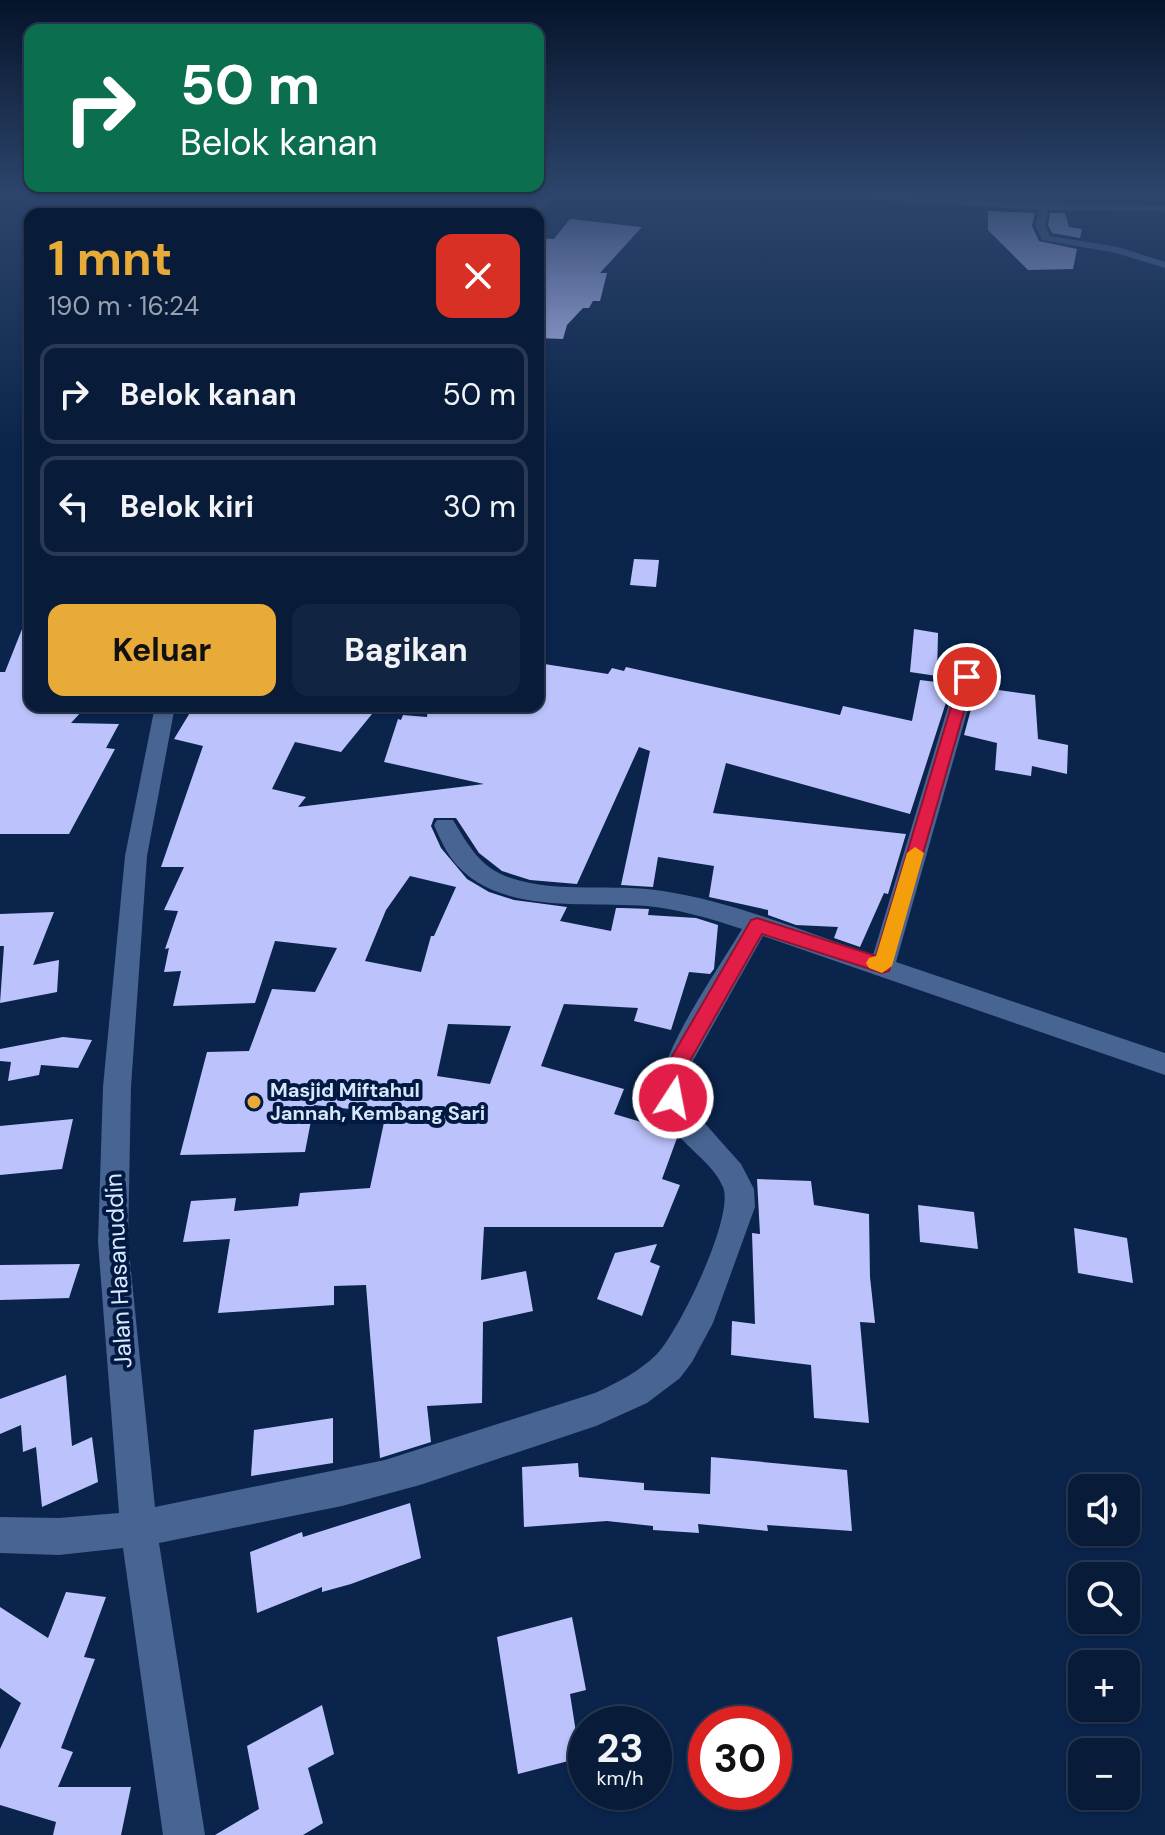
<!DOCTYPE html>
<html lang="id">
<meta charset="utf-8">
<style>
body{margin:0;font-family:"DM Sans",sans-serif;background:#112441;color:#f1f3f6;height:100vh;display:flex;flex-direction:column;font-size:30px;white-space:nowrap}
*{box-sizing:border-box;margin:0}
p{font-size:26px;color:#98a1ae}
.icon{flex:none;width:44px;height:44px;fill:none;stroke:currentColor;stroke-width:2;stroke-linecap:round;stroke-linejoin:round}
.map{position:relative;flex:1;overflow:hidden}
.panel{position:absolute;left:24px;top:208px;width:520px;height:504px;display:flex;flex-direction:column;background:#081b39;border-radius:16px;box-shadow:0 2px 6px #0004,0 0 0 2px #293953}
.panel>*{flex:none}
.banner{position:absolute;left:24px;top:24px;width:520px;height:168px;border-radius:16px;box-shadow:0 2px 6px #0004,0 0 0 2px #293953;background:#0b6e4f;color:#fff;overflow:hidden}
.tools{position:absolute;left:1068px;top:1474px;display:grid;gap:16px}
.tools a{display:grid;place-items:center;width:72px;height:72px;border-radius:16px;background:#081b39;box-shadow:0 2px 6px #0004,0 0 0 2px #293953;font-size:40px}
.speed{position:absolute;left:568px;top:1706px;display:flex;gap:16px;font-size:40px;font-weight:700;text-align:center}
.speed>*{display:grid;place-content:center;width:104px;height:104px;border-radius:50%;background:#081b39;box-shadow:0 2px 6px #0004,0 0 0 2px #293953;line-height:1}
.speed small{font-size:20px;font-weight:400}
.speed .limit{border:12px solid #d22;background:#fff;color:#111}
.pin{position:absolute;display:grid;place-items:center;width:68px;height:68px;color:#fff;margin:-34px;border:4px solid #fff;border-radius:50%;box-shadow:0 2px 8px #0007}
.me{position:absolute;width:88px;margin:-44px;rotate:11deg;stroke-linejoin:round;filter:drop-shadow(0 0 6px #0008)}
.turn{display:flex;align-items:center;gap:28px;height:168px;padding:0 24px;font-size:36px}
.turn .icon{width:104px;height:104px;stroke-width:2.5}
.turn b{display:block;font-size:56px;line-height:68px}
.round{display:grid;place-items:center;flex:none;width:84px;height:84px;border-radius:16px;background:#112441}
.overview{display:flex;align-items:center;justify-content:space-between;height:136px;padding:0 24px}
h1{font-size:48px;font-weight:700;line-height:60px;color:#e8ab37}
.button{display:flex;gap:16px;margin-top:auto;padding:16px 24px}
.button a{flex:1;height:92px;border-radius:16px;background:#e8ab37;color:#111;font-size:32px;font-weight:700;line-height:92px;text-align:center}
.button a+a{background:#112441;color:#f1f3f6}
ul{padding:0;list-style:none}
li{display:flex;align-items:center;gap:24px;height:100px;margin:0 16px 12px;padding:0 8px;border:4px solid #293953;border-radius:16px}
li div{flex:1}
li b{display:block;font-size:30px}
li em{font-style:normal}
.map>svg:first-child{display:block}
.building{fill:#bcc3fc;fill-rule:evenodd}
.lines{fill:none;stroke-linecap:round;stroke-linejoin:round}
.minor{fill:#476492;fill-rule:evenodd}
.route{fill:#e11d48;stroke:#92132f;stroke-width:2}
.slow{fill:#f59e0b}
.poi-dot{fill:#e8ab37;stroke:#021941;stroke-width:3}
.labels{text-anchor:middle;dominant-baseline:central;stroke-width:8;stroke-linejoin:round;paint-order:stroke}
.poi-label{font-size:20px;font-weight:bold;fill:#d9e7fc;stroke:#021941;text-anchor:start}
.near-street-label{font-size:24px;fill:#d9e7fc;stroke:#021941}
</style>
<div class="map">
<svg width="1165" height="1835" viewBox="0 0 1165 1835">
<rect width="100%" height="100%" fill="#0a244c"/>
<g class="building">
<polygon points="988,211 1035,213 1032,226 1039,241 1077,249 1073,269 1028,270 988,230"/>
<polygon points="1050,213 1065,213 1069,227 1082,229 1080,238 1052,233 1048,225"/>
<polygon points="570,219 642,227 600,273 607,273 600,301 593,301 589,308 583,308 567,325 563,339 538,338 538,238 554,239"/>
<polygon points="634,559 659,560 656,587 630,585"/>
<polygon points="28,614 30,706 58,706 82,711 71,723 119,724 106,748 115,749 69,834 0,834 0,672 5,672"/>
<polygon points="914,629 938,633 937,676 910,672"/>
<path d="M538,663L608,674L612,668L624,671L626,667L840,715L843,706L912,721L920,680L952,684L910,814L726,763L713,813L906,834L888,894L884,893L860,947L834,938L838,927L796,925L768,915V910L709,897L714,866L658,857L653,887L621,885L650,751L639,747L577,884L530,880L502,871L479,853L456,818H434L431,826L441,848L467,879L489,892L514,900L567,907L560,921L611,931L616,908H622L649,909L648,915L696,918L718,925L714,969L710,974L689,972L671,1030L634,1021L638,1008L564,1004L541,1066L624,1089L614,1114L672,1131L677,1138L662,1179L680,1185L663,1227H484L481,1280L526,1271L533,1311L483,1322L482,1403L427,1406L431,1442L380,1458L366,1285L334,1286V1305L218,1313L230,1239L183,1242L191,1201L236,1198L234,1211L298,1206L300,1193L370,1188L386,1113L314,1105L305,1152L180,1155L207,1052L249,1051L272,989L315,992L337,948L275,941L255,1003L173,1006L181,971L164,972L169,948L165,949L178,911L164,910L184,867H161L203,746L174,739L194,706H336L372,714L341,752L295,742L272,789L306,797L298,807L484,784L384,762L398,719L401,720L403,715L427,717L428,706H538ZM410,876L456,887L434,936H431L421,972L365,961L386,910ZM448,1024L511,1026L490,1084L437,1076Z"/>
<polygon points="977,687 1035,695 1038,739 1068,745 1067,774 1032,766 1031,776 995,770 997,743 964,735"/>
<polygon points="54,912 33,965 59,960 57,992 0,1003 4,946 0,946 0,914"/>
<polygon points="63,1037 92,1040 78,1068 41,1065 39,1075 8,1081 11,1062 0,1061 0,1049"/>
<polygon points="73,1119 62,1169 0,1175 0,1126"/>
<polygon points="757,1179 811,1181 814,1205 869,1214 870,1277 875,1323 860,1322 869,1423 814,1418 811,1365 731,1355 732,1321 755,1324 752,1233 760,1234"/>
<polygon points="918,1205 974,1212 978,1249 920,1242"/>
<polygon points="1074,1228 1127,1238 1133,1283 1078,1273"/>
<polygon points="657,1244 650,1262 660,1266 642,1316 597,1299 615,1253"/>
<polygon points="80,1264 69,1298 0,1300 0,1265"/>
<polygon points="66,1375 72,1446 92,1437 98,1482 42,1507 36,1447 23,1452 21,1425 0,1434 0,1399"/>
<polygon points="333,1418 333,1463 251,1476 254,1430"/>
<polygon points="711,1457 847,1470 852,1531 767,1525 768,1531 698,1524 699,1533 653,1530 653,1526 607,1521 524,1527 522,1467 578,1463 579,1477 644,1483 644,1490 710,1494"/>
<polygon points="410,1503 421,1558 351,1584 322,1592 322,1587 257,1613 250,1552 302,1532 303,1537"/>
<polygon points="66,1592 106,1597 84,1657 95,1659 61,1748 73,1752 58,1787 131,1787 121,1835 53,1835 56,1822 0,1805 0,1749 21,1703 0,1688 0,1607 48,1638"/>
<polygon points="572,1617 586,1690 570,1694 580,1758 518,1774 497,1637"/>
<polygon points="322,1705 334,1754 308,1768 323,1823 303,1835 215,1835 259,1809 247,1746"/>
</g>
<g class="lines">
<g class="minor">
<polygon points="551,193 562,193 534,214 523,214"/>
<polygon points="809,193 855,193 1044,204 1165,205 1165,211 1048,210 1045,225 1050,236 1118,247 1165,262 1165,268 1116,253 1042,240 1035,225 1039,210 814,196"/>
<path d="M967,671L977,677L896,962L1165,1053V1075L763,936L690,1066L688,1091L692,1109L741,1164L754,1189L755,1207L713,1323L692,1362L680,1378L647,1403L596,1426L420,1485L342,1506L159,1543L205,1835H163L123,1548L59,1555L0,1553V1517L59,1518L119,1513L98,1242L103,1087L125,856L155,706H175L147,856L131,1087L128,1242L155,1507L385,1460L595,1393C617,1383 640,1371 657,1354C679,1331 735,1216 723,1187C709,1153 664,1141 660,1092C658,1054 721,965 742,929C711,919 679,909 647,906C584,901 494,916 451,858C444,848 439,836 434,825L437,820H453C469,846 480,868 511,878C559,894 613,883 663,891C735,902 804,932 873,955L957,677Z"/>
</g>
</g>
<linearGradient id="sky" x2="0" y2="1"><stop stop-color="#06142a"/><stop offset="0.43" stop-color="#2d456c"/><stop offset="1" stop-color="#2d456c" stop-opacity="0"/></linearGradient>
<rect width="1165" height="450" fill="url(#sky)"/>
<polygon class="route" points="967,672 974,677 889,971 882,973 762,934 687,1066 680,1104 673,1107 666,1104 662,1084 667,1065 751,920 757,918 876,956 960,677"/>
<polygon class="slow" points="915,847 924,853 892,966 882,973 869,968 866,963 869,958 876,956 907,853"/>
<circle class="poi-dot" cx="254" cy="1102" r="8"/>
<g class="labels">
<g class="poi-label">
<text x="270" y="1090">Masjid Miftahul<tspan x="270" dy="23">Jannah, Kembang Sari</tspan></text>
</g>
<g class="near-street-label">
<text transform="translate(118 1271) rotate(-93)">Jalan Hasanuddin</text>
</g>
</g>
</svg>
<div class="tools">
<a><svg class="icon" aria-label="sound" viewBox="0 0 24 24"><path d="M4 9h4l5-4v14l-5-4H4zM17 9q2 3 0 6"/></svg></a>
<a><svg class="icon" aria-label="search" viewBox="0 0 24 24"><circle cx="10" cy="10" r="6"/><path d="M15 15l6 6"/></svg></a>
<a>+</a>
<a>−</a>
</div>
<div class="speed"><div>23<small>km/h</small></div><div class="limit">30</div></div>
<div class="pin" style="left:967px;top:677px;background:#d93025"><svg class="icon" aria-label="arrive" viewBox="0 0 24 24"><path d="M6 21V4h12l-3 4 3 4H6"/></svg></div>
<svg class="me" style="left:673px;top:1098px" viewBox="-20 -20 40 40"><circle r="17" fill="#e11d48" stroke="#fff" stroke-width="3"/><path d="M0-11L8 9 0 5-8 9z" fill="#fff"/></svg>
<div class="banner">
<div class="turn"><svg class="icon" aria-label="right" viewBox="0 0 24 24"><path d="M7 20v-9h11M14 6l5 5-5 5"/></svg><div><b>50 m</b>Belok kanan</div></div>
</div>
<section class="panel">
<div class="overview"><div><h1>1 mnt</h1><p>190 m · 16:24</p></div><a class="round" style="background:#d93025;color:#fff"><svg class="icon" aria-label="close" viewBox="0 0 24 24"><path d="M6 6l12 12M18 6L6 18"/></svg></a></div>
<ul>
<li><svg class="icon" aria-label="right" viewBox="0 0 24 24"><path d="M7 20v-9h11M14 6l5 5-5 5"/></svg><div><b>Belok kanan</b></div><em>50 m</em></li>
<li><svg class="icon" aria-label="left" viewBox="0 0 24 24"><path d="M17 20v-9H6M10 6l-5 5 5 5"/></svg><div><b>Belok kiri</b></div><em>30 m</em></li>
</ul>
<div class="button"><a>Keluar</a><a>Bagikan</a></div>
</section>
</div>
